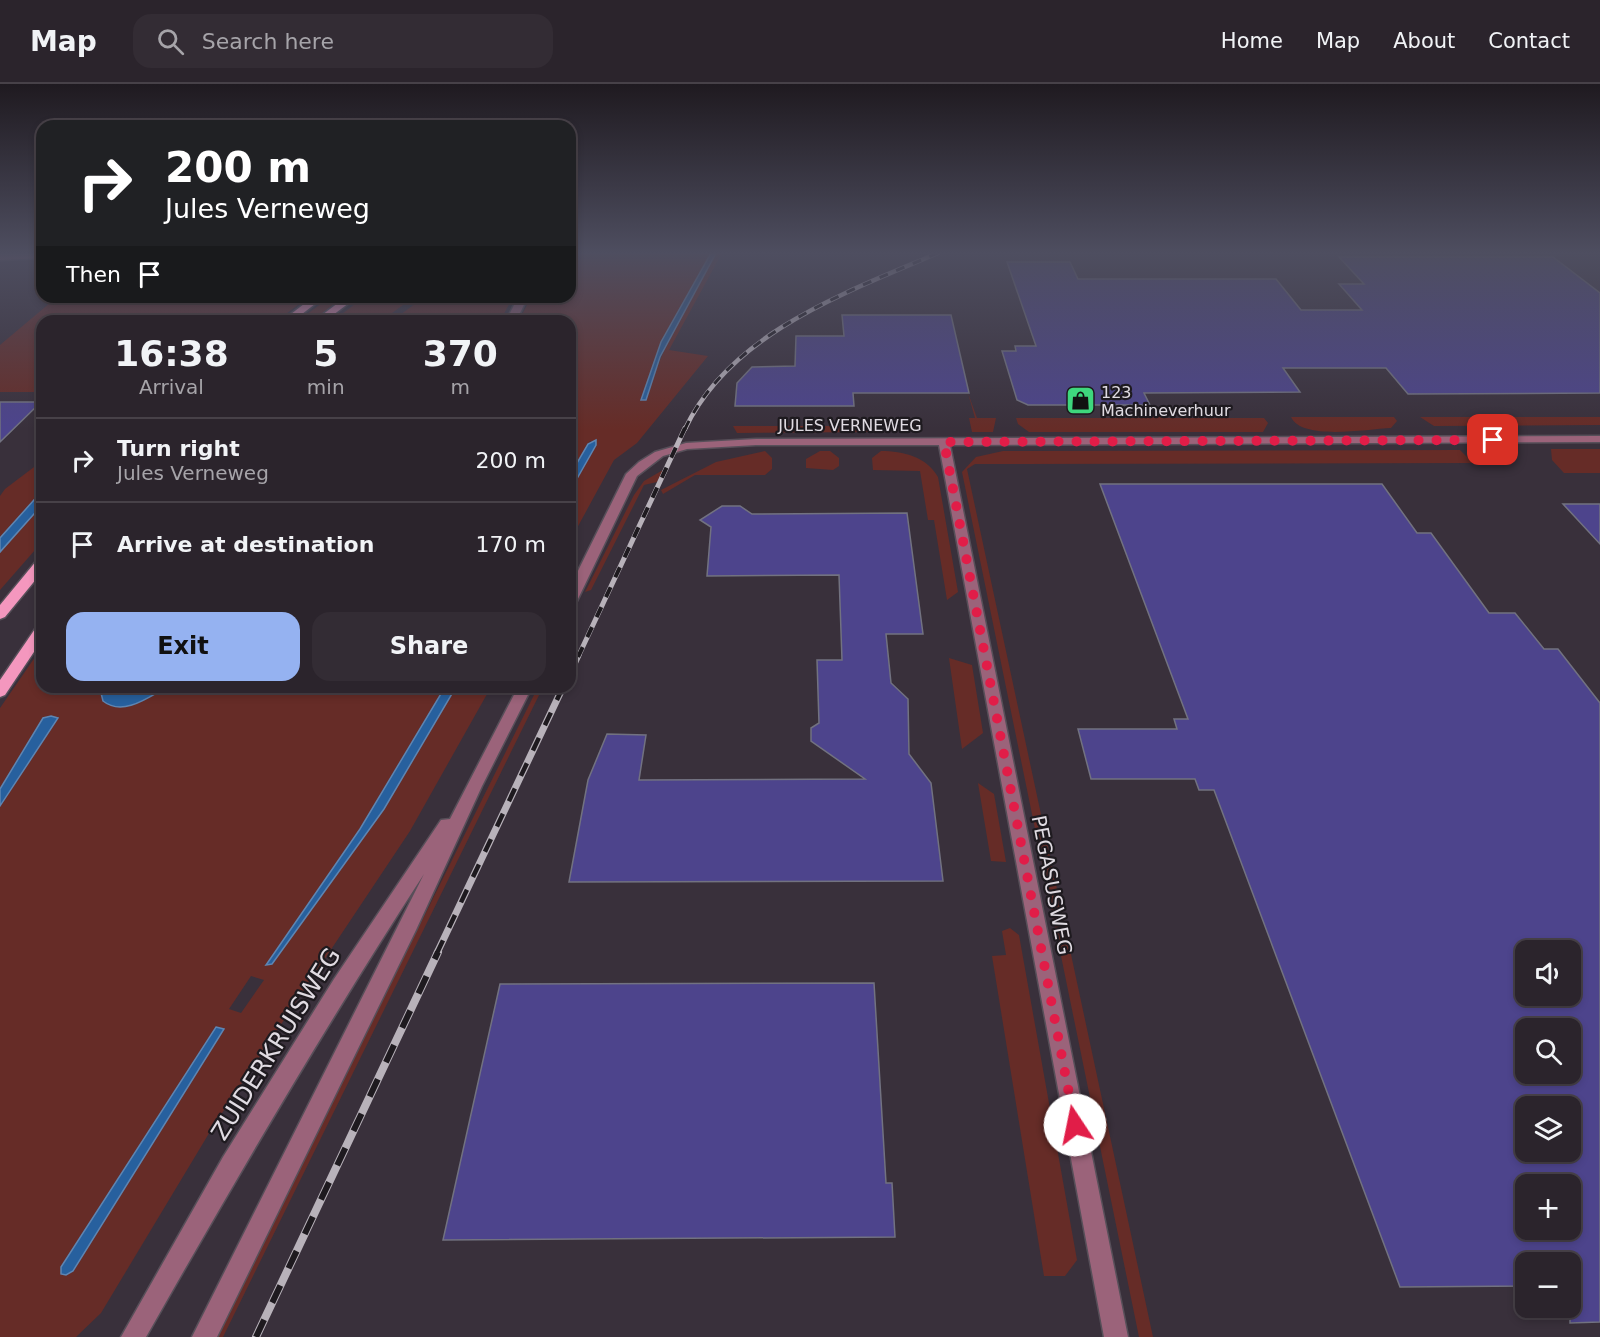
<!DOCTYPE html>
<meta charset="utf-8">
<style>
body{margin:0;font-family:"DejaVu Sans",sans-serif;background:#332c34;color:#f1f3f6;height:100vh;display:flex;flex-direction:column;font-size:22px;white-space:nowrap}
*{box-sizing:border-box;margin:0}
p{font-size:20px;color:#a6a4a9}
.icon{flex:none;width:33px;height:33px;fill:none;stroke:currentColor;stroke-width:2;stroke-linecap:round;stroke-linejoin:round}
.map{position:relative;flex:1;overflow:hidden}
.side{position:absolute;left:36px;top:231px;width:540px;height:378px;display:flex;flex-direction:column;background:#2b242c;border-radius:18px;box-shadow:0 3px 9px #0003,0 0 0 2px #474148}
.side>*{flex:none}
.banner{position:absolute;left:36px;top:36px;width:540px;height:183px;border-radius:18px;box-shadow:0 3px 9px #0003,0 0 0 2px #474148;background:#202124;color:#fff;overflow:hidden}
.controls{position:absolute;left:1515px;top:856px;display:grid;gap:12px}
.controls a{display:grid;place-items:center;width:66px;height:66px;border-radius:12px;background:#2b242c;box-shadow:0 3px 9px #0003,0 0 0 2px #474148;font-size:30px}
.pin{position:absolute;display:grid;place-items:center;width:51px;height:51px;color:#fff;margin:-26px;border-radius:12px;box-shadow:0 3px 9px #0006}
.me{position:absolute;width:66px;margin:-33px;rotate:349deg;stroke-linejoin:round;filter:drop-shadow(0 0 4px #0008)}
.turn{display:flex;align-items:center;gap:21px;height:126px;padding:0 30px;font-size:27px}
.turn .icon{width:78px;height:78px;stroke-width:2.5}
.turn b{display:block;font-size:42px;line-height:51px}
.then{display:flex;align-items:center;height:57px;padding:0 30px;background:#0003;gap:12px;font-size:22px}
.eta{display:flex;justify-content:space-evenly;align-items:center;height:102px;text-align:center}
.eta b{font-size:36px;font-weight:800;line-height:42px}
.primary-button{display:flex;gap:12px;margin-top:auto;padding:12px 30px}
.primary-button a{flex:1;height:69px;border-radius:18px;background:#95b2f1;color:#111;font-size:24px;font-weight:800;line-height:69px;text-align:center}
.primary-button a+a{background:#332c34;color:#f1f3f6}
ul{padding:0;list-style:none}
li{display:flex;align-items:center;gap:18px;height:84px;padding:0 30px;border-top:2px solid #474148}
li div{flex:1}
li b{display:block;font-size:22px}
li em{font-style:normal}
header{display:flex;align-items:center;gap:36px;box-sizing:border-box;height:84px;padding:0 30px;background:#2b242c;border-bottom:2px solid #474148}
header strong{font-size:28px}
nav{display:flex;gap:33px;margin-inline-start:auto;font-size:21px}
.search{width:420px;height:54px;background:#332c34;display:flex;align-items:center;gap:15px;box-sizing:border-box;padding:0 21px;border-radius:18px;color:#a6a4a9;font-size:22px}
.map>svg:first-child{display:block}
.green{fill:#662c27;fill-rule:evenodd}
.water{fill:#27609e;stroke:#5e85b2;stroke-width:1.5}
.building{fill:#4d448c;stroke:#727280;stroke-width:1.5;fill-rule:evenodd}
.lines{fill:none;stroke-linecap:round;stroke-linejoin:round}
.minor-casing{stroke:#574f59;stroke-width:3}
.major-casing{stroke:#574f59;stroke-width:3}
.minor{fill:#9b637a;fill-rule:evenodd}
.major{fill:#f497be;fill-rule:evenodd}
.rail-far3-casing{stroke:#b8b2ba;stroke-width:4.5}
.rail-far2-casing{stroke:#b8b2ba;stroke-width:5}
.rail-far1-casing{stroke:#b8b2ba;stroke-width:7}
.rail-casing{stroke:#b8b2ba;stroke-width:8}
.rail-far3{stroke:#1e1a1f;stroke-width:3;stroke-dasharray:9;stroke-linecap:butt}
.rail-far2{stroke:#1e1a1f;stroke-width:4;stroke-dasharray:11;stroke-linecap:butt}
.rail-far1{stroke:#1e1a1f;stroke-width:4.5;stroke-dasharray:14;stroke-linecap:butt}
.rail{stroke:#1e1a1f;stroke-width:6;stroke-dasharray:19;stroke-linecap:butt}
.route{stroke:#e11d48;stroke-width:10;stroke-dasharray:0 18}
.labels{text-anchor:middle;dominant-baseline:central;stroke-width:4.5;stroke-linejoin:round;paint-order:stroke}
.far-poi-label{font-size:16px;fill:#e0dbe2;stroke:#1e1a1f;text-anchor:start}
.far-street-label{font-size:16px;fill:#e0dbe2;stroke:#1e1a1f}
.street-label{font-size:20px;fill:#e0dbe2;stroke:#1e1a1f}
.near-street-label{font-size:24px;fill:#e0dbe2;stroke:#1e1a1f}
</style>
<header>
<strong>Map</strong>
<div class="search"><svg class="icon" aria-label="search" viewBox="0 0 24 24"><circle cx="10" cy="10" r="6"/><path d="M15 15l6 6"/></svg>Search here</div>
<nav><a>Home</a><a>Map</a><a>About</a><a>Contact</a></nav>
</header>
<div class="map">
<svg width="1600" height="1253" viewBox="0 0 1600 1253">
<rect width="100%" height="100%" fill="#39303b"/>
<g class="green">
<polygon points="570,169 711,169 661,258 651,289 654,291 672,247 716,169 722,169 669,266 708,272 637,359 614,376 570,457 570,407 596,361 590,357 570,391 570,237 519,237 531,213 570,213"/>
<polygon points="57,213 309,213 276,237 42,237 42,308 0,308 0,261"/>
<polygon points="330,213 343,213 312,237 298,237"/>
<polygon points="364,213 414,213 381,237 333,237"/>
<polygon points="424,213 513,213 500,237 392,237"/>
<polygon points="968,309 977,334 996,334 993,348 972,348 969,334 975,334"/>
<polygon points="1139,329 1162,329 1164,334 1264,334 1268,339 1263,348 1029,348 1018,340 1016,334 1141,334"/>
<path d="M1291,333H1394L1397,337L1391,344C1367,345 1302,357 1291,333Z"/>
<polygon points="1420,333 1600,333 1600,341 1434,342"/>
<polygon points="733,342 854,342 874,348 737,349"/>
<polygon points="1551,365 1600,365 1600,389 1564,389 1552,376"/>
<polygon points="1460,366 1473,379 975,380 967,385 1153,1253 1139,1253 962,388 976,373 1003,367"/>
<polygon points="765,367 772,374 772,385 765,391 695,391 663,410 661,406 716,378"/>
<polygon points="820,367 830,367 839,374 839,382 833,386 806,384 806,375"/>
<path d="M881,367C903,367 927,373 938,393L958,508L947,516L934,436H928L920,387L873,386L872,374Z"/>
<polygon points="42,377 42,407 0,454 0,412 5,405"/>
<polygon points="663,386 657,398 644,401 591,506 585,508 634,411 644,397"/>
<polygon points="42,421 42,458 0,506 0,468"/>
<path d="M42,563V603H103L101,609L132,621L167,603H445L360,745L267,881L272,880L384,725L456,603H491L410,747L214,1041L101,1229L76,1253H0V722L54,639L39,640L0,705V624ZM251,892L264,896L241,929L229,925ZM223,945L73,1187L66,1191L61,1190Z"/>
<polygon points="949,574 972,581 983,649 962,665"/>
<polygon points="538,603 543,603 223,1253 215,1253"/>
<polygon points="978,699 994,710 1006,778 991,777"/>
<polygon points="1010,844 1019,851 1077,1176 1065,1192 1044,1192 992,872 1006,871 1002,847"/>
</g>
<g class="water">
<polygon points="711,169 716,169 660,273 646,316 641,316 661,258"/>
<polygon points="596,356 596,361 570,407 570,391 588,360"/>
<polygon points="42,407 42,421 0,468 0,454"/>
<path d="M103,603H167C149,613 123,633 103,617L101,609Z"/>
<polygon points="445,603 456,603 384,725 272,880 266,881 360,745"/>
<polygon points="51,632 58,634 0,722 0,705 43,634"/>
<polygon points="216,943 224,945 73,1187 66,1191 61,1190 61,1183"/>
</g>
<g class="building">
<polygon points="1339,173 1553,173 1600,209 1600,309 1408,310 1386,284 1283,284 1300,308 1144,309 1150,321 1028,321 1017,316 1002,267 1016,267 1015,262 1036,262 1007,178 1070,178 1078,195 1276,195 1301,226 1362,226 1339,200 1364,200"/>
<polygon points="842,231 951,231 969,309 853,309 854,322 735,322 737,299 752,283 795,282 796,252 844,252"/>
<polygon points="0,318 41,318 0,358"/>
<path d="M1100,400H1382L1417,449H1431L1489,529H1515L1544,565H1558L1600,619V1238L1570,1239V1179H1526V1202L1400,1203L1214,706H1199L1195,695H1091L1078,645H1177L1174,635H1188ZM1526,867H1570V912H1526ZM1526,945H1570V990H1526ZM1526,1023H1570V1068H1526ZM1526,1101H1570V1146H1526Z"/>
<polygon points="1563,420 1600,420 1600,460"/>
<polygon points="722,422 740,422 752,430 907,429 923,550 886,550 891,599 908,615 909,670 931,699 943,797 569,798 588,696 607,650 646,651 639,696 865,695 811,657 811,644 819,639 817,576 842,576 839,491 707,492 711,443 700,436"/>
<polygon points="874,899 886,1099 892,1099 895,1153 443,1156 500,900"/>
</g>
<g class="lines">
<defs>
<g id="minor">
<polygon points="42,169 42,174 0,176 0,170"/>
<polygon points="518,213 528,213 516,237 506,237"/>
<polygon points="1600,352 1600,358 950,361 1128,1253 1104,1253 939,361 756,361 687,365 663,372 637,392 577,517 570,522 570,503 626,390 639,378 655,368 686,359 756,355"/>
<path d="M518,603H532L482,702L416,846L217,1253H192L424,790C326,941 235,1096 146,1253H121L223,1073L334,895L441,736L450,735Z"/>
</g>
<g id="major">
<polygon points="313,213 324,213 293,237 282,237"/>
<polygon points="346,213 357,213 325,237 314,237"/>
<polygon points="42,475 42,488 5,533 0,535 0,521 37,476"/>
<polygon points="42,540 42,556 5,611 0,613 0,596 37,542"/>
</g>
</defs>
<use href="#minor" class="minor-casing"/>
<use href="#major" class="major-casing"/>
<use href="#minor" class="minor"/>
<use href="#major" class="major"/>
<defs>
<path id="rail-far3" d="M685,345C730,249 847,208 938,169"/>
<polyline id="rail-far2" points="578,573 685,344"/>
<g id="rail-far1">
<polyline points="570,589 578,571"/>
<polyline points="437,869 563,603"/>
</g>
<polyline id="rail" points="256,1253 438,868"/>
</defs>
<use href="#rail-far3" class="rail-far3-casing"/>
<use href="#rail-far2" class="rail-far2-casing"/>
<use href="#rail-far1" class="rail-far1-casing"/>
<use href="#rail" class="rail-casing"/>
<use href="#rail-far3" class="rail-far3"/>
<use href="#rail-far2" class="rail-far2"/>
<use href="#rail-far1" class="rail-far1"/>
<use href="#rail" class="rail"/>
</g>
<linearGradient id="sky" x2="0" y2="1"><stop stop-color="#1f1a20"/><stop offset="0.49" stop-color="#4e4e60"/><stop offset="1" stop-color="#4e4e60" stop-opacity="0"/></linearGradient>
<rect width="1600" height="345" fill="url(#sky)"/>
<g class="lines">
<polyline class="route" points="1075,1041 944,358 1493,356"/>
</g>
<defs>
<symbol id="shop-square" viewBox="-11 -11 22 22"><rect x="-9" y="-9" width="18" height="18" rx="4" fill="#3ed77d" stroke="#1e1a1f"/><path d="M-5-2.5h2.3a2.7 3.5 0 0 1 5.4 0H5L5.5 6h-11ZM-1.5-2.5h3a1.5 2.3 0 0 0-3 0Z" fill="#111"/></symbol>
</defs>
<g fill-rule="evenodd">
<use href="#shop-square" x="1064" y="300" width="33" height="33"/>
</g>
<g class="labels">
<g class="far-poi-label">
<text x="1101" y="308">123<tspan x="1101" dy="18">Machineverhuur</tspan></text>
</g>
<g class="far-street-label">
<text x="850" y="341">JULES VERNEWEG</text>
</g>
<g class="street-label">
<text transform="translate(1052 801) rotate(79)">PEGASUSWEG</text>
</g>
<g class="near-street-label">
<text transform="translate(276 960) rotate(-58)">ZUIDERKRUISWEG</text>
</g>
</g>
</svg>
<div class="controls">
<a><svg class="icon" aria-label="sound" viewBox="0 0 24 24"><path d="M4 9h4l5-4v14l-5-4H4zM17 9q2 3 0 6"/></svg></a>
<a><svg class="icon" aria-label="search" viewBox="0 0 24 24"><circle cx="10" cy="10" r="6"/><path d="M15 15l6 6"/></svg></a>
<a><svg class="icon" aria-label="layers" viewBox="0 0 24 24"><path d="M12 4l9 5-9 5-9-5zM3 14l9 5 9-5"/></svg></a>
<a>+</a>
<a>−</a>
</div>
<div class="pin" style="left:1493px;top:356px;background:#d93025"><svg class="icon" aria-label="arrive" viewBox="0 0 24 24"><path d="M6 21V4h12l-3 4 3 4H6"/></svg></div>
<svg class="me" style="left:1075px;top:1041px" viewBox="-20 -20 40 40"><circle r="19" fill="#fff"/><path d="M0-13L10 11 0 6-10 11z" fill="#e11d48"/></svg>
<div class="banner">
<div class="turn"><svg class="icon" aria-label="right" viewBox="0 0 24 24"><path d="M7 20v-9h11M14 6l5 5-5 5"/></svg><div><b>200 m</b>Jules Verneweg</div></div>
<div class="then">Then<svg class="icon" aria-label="arrive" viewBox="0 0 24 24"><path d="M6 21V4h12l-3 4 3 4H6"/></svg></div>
</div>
<section class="side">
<div class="eta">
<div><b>16:38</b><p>Arrival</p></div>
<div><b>5</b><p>min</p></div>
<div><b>370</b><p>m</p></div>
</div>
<ul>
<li><svg class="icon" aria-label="right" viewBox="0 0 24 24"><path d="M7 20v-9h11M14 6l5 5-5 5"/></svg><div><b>Turn right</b><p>Jules Verneweg</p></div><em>200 m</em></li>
<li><svg class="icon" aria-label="arrive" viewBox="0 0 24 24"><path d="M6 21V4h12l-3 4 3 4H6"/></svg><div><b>Arrive at destination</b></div><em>170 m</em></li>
</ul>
<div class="primary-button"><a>Exit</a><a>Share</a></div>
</section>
</div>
